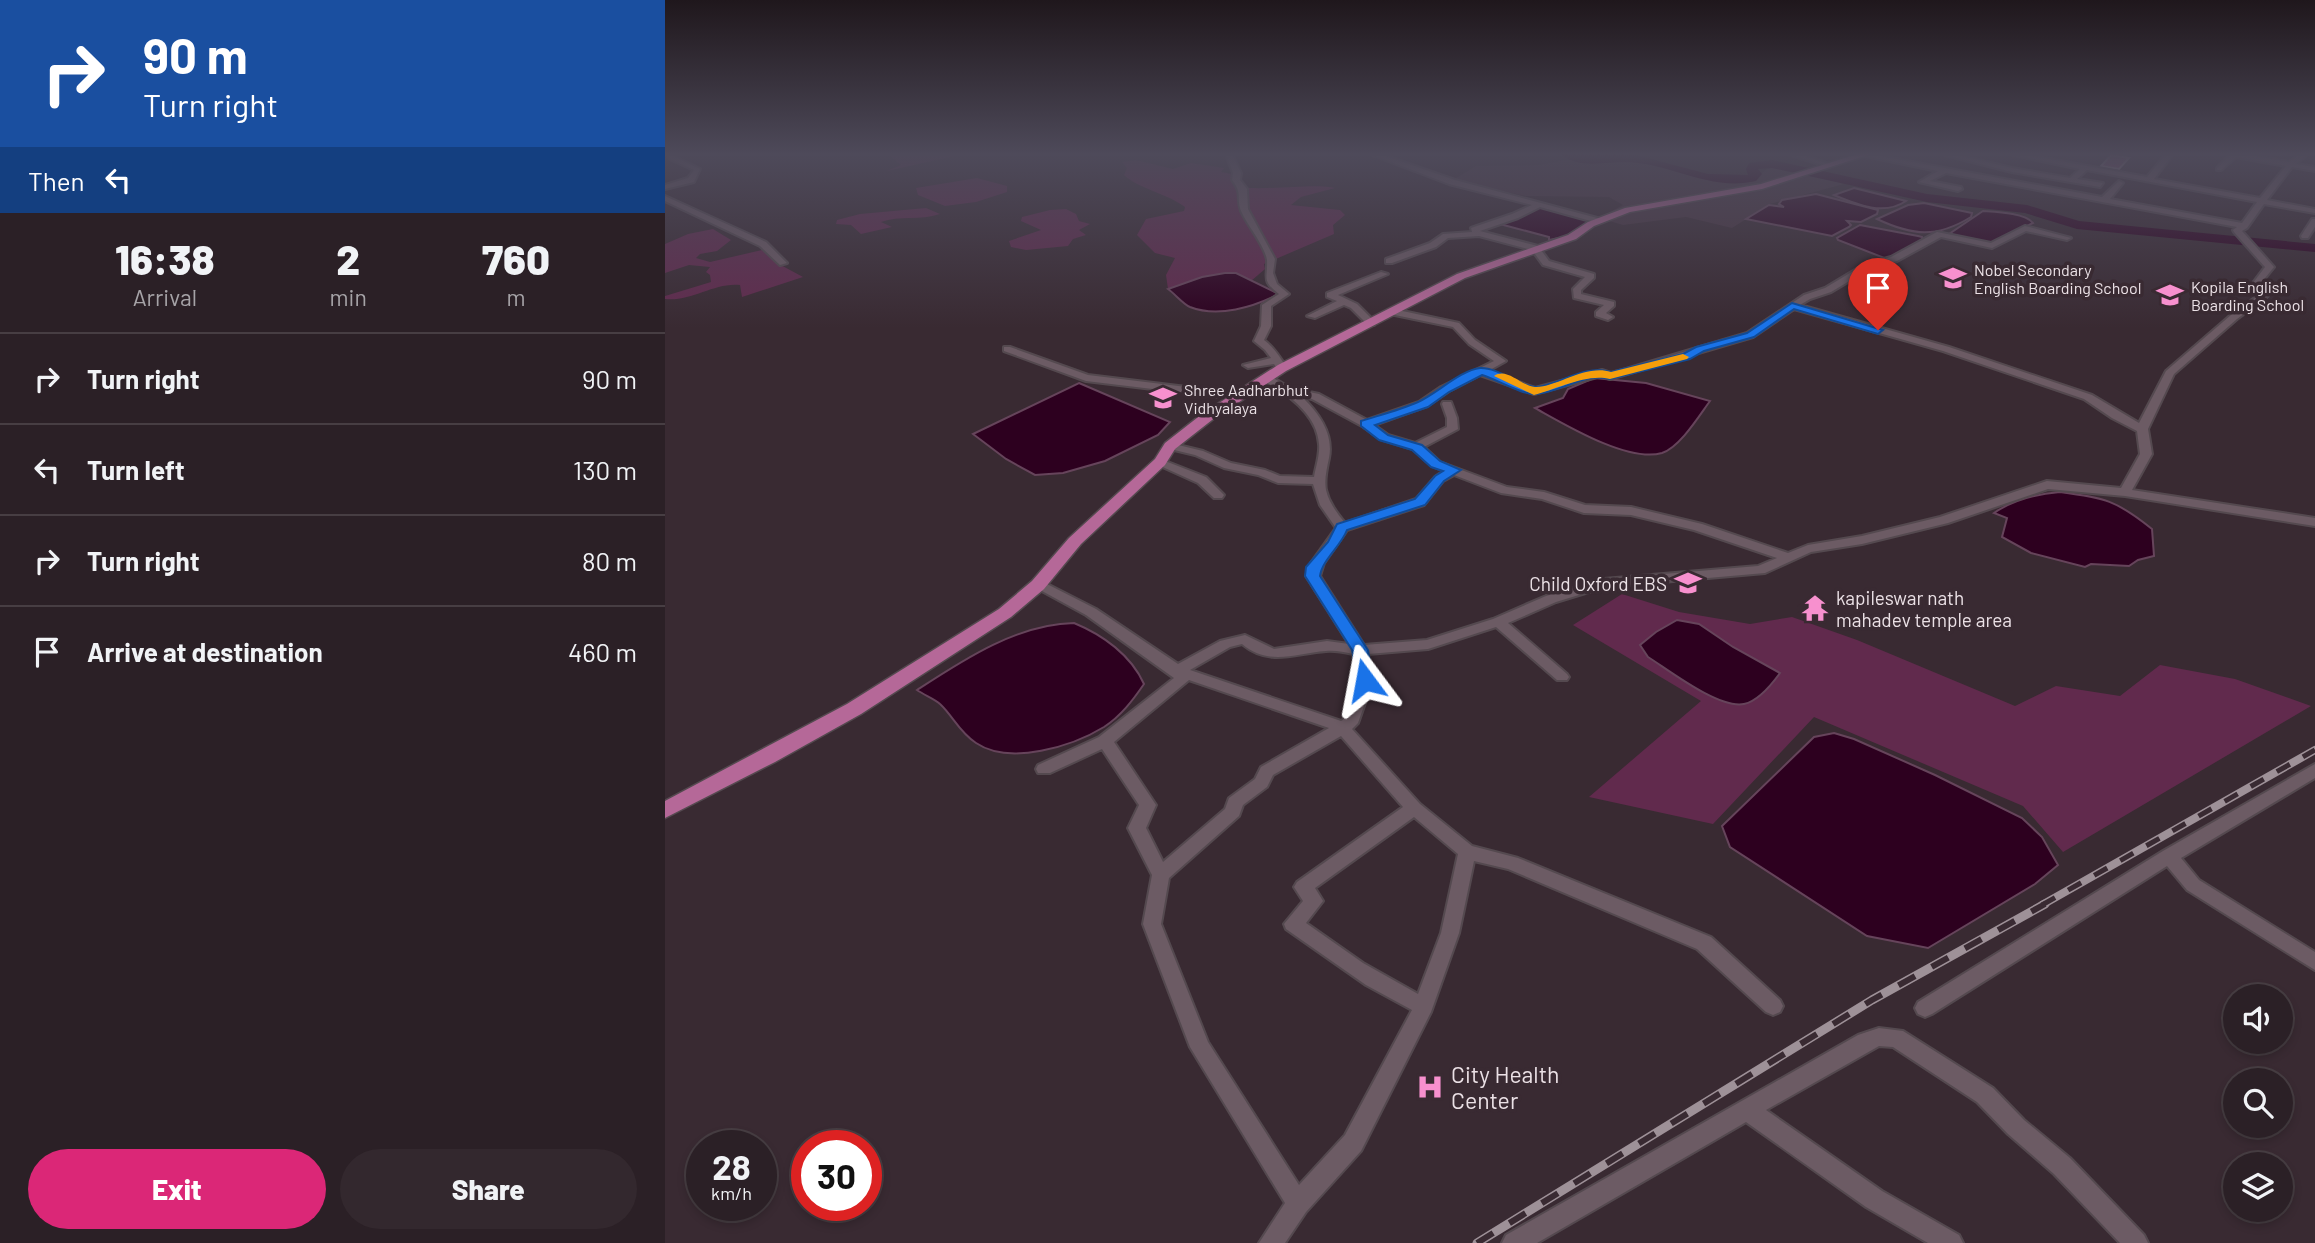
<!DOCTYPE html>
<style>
body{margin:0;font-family:Barlow,sans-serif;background:#33282e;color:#f1f3f6;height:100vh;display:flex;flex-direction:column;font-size:26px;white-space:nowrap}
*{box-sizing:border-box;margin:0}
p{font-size:23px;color:#a6a3a7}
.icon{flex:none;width:38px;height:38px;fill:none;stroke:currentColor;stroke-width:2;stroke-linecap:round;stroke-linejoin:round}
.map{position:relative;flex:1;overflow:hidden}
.side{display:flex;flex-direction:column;background:#2b2026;width:665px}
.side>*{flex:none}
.banner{background:#1a4fa0;color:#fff;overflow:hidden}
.buttons{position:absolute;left:1558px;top:984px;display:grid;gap:14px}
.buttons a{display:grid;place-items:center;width:70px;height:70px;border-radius:50%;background:#2b2026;box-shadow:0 4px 10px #0003,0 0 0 2px #473e43;font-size:35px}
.speed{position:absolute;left:21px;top:1130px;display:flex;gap:14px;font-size:35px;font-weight:700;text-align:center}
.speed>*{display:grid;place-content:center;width:91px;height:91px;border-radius:50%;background:#2b2026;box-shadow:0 4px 10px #0003,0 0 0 2px #473e43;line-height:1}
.speed small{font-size:18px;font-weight:400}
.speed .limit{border:10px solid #d22;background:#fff;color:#111}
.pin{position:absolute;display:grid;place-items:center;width:60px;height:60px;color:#fff;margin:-72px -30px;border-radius:50% 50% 50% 0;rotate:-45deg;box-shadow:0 0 7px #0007}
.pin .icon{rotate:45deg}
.me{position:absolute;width:77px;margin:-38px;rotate:347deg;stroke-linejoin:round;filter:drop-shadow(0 0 5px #0008)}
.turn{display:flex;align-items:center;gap:24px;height:147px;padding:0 28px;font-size:32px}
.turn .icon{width:91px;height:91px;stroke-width:2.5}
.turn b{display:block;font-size:49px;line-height:60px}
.then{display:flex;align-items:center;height:66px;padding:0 28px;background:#0003;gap:14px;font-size:26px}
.eta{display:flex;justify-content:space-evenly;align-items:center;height:119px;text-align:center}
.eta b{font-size:42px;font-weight:800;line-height:49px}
.button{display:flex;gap:14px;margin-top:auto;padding:14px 28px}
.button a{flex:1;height:80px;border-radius:42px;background:#db2777;color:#fff;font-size:28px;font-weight:800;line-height:80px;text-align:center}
.button a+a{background:#33282e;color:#f1f3f6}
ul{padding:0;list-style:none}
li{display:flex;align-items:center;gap:21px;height:91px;padding:0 28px;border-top:2px solid #473e43}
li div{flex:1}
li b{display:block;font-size:26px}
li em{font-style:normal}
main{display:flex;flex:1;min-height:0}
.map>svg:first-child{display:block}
.built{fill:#483440}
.green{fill:#612a4d}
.water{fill:#2d001f;stroke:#66445b;stroke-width:2}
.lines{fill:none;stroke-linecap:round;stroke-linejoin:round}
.river{fill:#2d001f;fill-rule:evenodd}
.building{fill:#8b4470;stroke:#a3919a;stroke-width:2}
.minor-casing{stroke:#54494f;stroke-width:4}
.major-casing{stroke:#54494f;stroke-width:3}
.minor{fill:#6c5b64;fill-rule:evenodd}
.major{fill:#b56898;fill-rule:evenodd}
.rail-far1-casing{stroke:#9e9198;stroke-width:8}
.rail-casing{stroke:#9e9198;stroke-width:9}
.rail-far1{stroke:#392a32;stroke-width:5;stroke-dasharray:15;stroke-linecap:butt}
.rail{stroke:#392a32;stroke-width:6;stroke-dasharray:19;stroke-linecap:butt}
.route{fill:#1a73e8;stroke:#114b97;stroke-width:2}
.slow{fill:#f59e0b}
.labels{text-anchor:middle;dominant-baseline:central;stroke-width:7;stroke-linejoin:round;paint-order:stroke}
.far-poi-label{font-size:16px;fill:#ebe1e6;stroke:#392a32;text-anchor:start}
.poi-label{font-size:19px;fill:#ebe1e6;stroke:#392a32;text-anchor:end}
.near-poi-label{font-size:23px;fill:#ebe1e6;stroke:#392a32;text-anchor:start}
</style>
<main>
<section class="side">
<div class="banner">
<div class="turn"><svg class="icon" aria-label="right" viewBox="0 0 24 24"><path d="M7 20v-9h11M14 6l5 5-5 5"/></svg><div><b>90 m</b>Turn right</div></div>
<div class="then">Then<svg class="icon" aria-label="left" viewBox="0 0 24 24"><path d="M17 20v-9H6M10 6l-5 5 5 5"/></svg></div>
</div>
<div class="eta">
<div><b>16:38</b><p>Arrival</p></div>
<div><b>2</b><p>min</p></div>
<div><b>760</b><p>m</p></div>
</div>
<ul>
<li><svg class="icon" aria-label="right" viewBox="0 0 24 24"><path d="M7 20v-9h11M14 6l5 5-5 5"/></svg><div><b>Turn right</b></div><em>90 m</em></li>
<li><svg class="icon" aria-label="left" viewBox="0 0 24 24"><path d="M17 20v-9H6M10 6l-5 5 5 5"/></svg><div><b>Turn left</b></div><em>130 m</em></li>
<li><svg class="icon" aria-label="right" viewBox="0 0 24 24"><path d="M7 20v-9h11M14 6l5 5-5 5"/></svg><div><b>Turn right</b></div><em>80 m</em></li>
<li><svg class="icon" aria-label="arrive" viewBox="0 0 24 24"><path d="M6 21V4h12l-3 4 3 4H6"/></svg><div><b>Arrive at destination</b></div><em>460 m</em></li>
</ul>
<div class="button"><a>Exit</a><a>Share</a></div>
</section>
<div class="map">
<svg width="1650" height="1243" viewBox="0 0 1650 1243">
<rect width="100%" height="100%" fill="#392a32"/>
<polygon class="built" points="948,159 967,160 1039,179 1067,183 1091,178 1102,169 1116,166 1179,184 1105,204 1067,228 1021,217 958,225 934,218 958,205 944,197 860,196 788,180 811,166 874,165 900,160"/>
<g class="green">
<polygon points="244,154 240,156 298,154 222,171 236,165 224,155"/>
<path d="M471,160L508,169L526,163L559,168L556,172L567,174C567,178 567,181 570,184C579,194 649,182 670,188L636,197L626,205L675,210L680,215L668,225L669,234L599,264L600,269L586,281C568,267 523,281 503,289L501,275L510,258L490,253L472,235L481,219L519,211L520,207C501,193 474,189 459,175L462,168L457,162Z"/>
<polygon points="312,178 342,186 342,192 311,202 280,206 253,195 251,188"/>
<path d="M261,208L275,214C255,221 235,215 216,222L227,227L196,234L186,225L171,224L172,220L195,214Z"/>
<polygon points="401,209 411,214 414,221 425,224 414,230 421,235 408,239 403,246 361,250 346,247 344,241 376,230 356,221 357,217 385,210"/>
<path d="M48,229L66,240L52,251L35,254L31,258L45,262L97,250L112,263L138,277L77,297L75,285C50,282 26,302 0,299V296L46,282L45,275L41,272L45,267L24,265L0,273V244L23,234Z"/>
<polygon points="957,594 1014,612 1085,624 1127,617 1192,640 1350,706 1391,686 1455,696 1495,665 1570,679 1646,706 1398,852 1358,806 1149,717 1048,824 924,797 1036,701 908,625"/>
</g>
<g class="water">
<path d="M1189,188L1241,201C1219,216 1193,205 1169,195Z"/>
<polygon points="1151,194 1213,210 1212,214 1196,222 1182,221 1186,225 1184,227 1167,236 1081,219 1104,205 1119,207 1114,204 1117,200"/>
<path d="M1259,203L1307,213L1306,217C1272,238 1248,236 1212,219L1243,205Z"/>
<polygon points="875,206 922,219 925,221 908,235 884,240 884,237 831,223"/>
<path d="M1318,211C1332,212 1360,213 1368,223L1327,244L1284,234Z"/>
<polygon points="1195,225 1253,236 1257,237 1257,241 1222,259 1173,240 1172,238"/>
<path d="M560,273H571L614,294C589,307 553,318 525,307C518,304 510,294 503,289L537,277Z"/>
<path d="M929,378L981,383L1045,401C1034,416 1015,447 997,453C963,463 899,424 870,408L898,398L903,389Z"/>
<polygon points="414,383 505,422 493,435 440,461 398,473 370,475 341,459 308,434"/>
<path d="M1395,492C1440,498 1451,500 1487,529L1489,556L1473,560L1464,566L1426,564L1420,567L1366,553L1337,537L1342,518L1329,513C1349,499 1371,494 1395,492Z"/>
<path d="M1012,620L1034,624L1068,647L1115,673C1107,684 1093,701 1079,704C1054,709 1005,671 983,657L975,645L991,632Z"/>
<path d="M409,623C438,635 466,655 479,684C468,700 456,716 439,727C408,746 345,766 311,743C294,732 288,716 275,704C270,699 259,695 252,690C298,660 352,624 409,623Z"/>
<polygon points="1169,733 1189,739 1270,775 1357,818 1377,837 1393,865 1370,884 1263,948 1202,936 1065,847 1057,826 1149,737"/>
</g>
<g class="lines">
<path class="river" d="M896,154L971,155L1043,174L1083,175L1081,169L1084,163L1107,160L1262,194L1362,205L1414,221L1650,244V252L1412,229L1360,213L1262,202L1107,168L1093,169L1097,174L1091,181C1044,192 1005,162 959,162C939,162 913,169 896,154Z"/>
</g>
<polygon class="building" points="1446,155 1464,158 1454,169 1436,166"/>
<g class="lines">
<defs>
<g id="minor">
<polygon points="3,154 9,154 10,157 35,169 29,182 0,189 0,185 23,178 29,170 5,159"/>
<path d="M561,154H567L576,173L575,180L582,189L583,209L610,259L608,273L612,284L624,294L606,306V326L599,340C610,348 615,358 622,368L621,370H613L609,364L583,368L578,365L606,358L600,350L589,341L596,326L597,305L614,294C596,280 603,279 602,260C600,246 582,225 576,211C571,197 578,194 567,180L568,173Z"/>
<polygon points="705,154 715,154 790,180 936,219 937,221 933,223 875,207 853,218 815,231 873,246 884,261 929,274 929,278 916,290 916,294 949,302 949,306 941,313 948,317 943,320 931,316 931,312 939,305 909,298 908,289 920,277 878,265 867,250 814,236 783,238 771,247 727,263 721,263 721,259 765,243 778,234 807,232 806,228 847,214 867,205 784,184"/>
<polygon points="1123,154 1134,154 1167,165 1164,167"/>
<path d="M1204,154L1437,197L1454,181L1458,183L1445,199L1577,223L1592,202L1422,170L1412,179L1438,183L1435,187L1347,172L1276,154H1288L1347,168L1405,178L1415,169L1344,154H1358L1482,177L1501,154H1508L1489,179L1595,198L1621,166L1571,157L1556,170H1552V168L1564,156L1562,154H1577L1624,162L1635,154H1643L1631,164L1650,167V171L1627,167L1602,200L1650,209V213L1599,204L1582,228L1577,231L1609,267L1596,283L1603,296L1572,319L1509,374L1483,429L1487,454L1467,490L1650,518V526L1460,496L1383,489L1283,523L1197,544L1146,552L1100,573L940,587L891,602L843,623L902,674L904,677L902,680H892L831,627L763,649L703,654L707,683L693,723L687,729L755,804L807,846L853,858L1046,937L1115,1000L1118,1006L1115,1012L1108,1015L1101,1012L1032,949L843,869L809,861L794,933L766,1012L696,1151L641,1212L620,1243H594L620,1203L525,1047L478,924L487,875L463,828L474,805L437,749L385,773H373L371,769L373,765L434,737L509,678L421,615L366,585L373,581L378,582L431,609L513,664L555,641L580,635L609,649L662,641L684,644L641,576L646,563L671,528L655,505L648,484L613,483L593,475L559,468L530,455L501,448L499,446L505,443L538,451L566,463L600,470L615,476L649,477C651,466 655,455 654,444C652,414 622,393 597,380V376H605L625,388L654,394L702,420L754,402L776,387L829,361L804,344L788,327L725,314V310L728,309L794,323L810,340L841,361L823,371L870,388L937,370L946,373L961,369L1082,333L1139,295L1160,288L1200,264L1226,257L1272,232L1326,243L1360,226L1406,238L1402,240L1361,231L1327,248L1276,237L1232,261L1206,268L1166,292L1145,299L1135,305L1284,347L1427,395L1474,423L1501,371L1566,315L1594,295L1588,283L1600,267L1569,232L1568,230L1572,227L1281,173L1265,181L1296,187L1297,189L1293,191L1254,182L1273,171L1195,155ZM1129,309L1278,351L1419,399L1447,418L1472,431L1475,454L1456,488L1382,481L1275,517L1197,536L1143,545L1123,553L1037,524L966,507L920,505L879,492L842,487L775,462L759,447L793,429L792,418L786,402H778L777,404L782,418V427L750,443L723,435L709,425L762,406L784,391L815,375L869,394L936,376L945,379L1088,337ZM636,396L647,399L697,426L715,439L748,449L767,466L779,471L770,477L751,499L680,523C672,513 664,503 661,490C659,479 662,468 664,458C669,433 653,412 636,396ZM789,475L836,493L877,499L919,513L966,515L1029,530L1112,558L1093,566L939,579L881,596L828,619L762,640L699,645L655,576L659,563L682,530L759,505L778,481ZM577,644C605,667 630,653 661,651C670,650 679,652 688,654L693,683L678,720L676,721L525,670L565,647ZM524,680L664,728L596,767L590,779L564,798L560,809L498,862L481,828L491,805L449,742ZM676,736L738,807L632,882L629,887L638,901L619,924L621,929L701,985L747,1010L680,1135L634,1185L543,1042L496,924L504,878L574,816L578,805L602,787L608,775ZM749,817L793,854L776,933L753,994L698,963L641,923L658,901L650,888Z"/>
<polygon points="0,196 101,242 122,263 115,265 95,246 0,201"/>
<polygon points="1647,219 1650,219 1650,227 1643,238 1637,238 1636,236"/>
<polygon points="716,272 723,274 673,295 692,304 709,321 709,325 703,325 686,308 679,305 650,318 642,316 672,301 662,297 662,293"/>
<polygon points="339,347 345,347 423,375 571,393 576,396 571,399 421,381 339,351"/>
<polygon points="495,459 541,477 559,495 557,498 549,498 533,483 491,464 489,462"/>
<polygon points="1650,764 1650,778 1516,858 1534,880 1650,952 1650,970 1522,890 1502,866 1267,1014 1260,1017 1253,1014 1250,1008 1253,1002 1498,851"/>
<polygon points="1214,1028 1238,1031 1328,1088 1359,1120 1405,1158 1479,1235 1483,1243 1455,1243 1389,1174 1343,1134 1312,1102 1228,1047 1214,1046 1101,1110 1217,1191 1294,1235 1298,1243 1263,1243 1201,1207 1081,1122 872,1243 837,1243 841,1235 1193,1035"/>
</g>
<polygon id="major" points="1193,154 1206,154 1097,189 965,212 929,226 911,239 800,278 621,371 547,420 510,449 500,465 416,544 379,589 346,617 196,714 110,762 0,818 0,801 182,704 334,609 367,581 404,538 490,459 500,443 537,414 613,365 792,274 903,235 923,222 960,208 1096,184"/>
</defs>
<use href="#minor" class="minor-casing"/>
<use href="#major" class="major-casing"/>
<use href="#minor" class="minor"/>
<use href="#major" class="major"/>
<defs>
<polyline id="rail-far1" points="1377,905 1650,750"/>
<polyline id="rail" points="812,1243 1207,1000 1380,904"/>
</defs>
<use href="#rail-far1" class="rail-far1-casing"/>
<use href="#rail" class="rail-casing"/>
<use href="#rail-far1" class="rail-far1"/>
<use href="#rail" class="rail"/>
</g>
<linearGradient id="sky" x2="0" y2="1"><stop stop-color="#1f171c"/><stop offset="0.47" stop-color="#4e4a5a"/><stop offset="1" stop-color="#4e4a5a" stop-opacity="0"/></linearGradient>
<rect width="1650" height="328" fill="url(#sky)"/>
<path class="route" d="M1127,303L1218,330L1213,334L1129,309L1089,337L1039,351L1025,359L945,379C919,372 895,393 870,394C857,395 831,379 817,375L784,392L763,407L710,425L723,435L757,445L775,461L796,470L779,481L760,505L682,530C676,546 657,560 655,576L703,650L708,680L706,684H694L687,650L640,576L641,567L663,542L672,524L750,499L770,476L778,471L766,467L747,450L714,440L696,426V421C715,415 735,410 753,402C771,394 796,370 815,368C834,367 856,388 872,387C896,384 921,364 946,372L1018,354L1031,347L1082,333Z"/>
<path class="slow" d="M1018,354L1024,357L1022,359L945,379C922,373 892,389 869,395L829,376C842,367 856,386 870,387C891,388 920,364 946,372Z"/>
<defs>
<symbol id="school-bare" viewBox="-9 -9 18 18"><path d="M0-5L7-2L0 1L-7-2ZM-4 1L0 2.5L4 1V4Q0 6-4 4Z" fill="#f790ce" stroke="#392a32" stroke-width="2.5" paint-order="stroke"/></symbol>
<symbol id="temple-bare" viewBox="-9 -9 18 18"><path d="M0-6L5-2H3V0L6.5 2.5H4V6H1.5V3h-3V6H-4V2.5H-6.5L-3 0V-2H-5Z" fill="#f790ce" stroke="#392a32" stroke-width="2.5" paint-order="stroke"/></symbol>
<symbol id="hospital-bare" viewBox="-9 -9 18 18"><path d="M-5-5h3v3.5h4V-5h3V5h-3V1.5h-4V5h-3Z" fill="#f790ce" stroke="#392a32" stroke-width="2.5" paint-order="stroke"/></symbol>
</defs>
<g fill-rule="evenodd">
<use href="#school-bare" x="1269" y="259" width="38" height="38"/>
<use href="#school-bare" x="1486" y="276" width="38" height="38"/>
<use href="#school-bare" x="479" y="379" width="38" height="38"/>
<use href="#school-bare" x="1004" y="564" width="38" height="38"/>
<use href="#temple-bare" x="1131" y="589" width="38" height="38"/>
<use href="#hospital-bare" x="746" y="1068" width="38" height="38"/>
</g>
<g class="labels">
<g class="far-poi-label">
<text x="1309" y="269">Nobel Secondary<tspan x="1309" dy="18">English Boarding School</tspan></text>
<text x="1526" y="286">Kopila English<tspan x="1526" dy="18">Boarding School</tspan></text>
<text x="519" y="389">Shree Aadharbhut<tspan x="519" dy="18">Vidhyalaya</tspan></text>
</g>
<g class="poi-label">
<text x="1002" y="583">Child Oxford EBS</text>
<text x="1171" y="597" text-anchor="start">kapileswar nath<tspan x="1171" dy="22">mahadev temple area</tspan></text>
</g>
<g class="near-poi-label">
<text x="786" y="1074">City Health<tspan x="786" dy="26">Center</tspan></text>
</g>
</g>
</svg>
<div class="buttons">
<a><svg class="icon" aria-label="sound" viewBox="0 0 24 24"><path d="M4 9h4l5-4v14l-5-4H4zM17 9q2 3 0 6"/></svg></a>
<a><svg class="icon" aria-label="search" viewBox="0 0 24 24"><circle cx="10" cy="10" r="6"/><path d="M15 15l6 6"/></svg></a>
<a><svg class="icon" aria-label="layers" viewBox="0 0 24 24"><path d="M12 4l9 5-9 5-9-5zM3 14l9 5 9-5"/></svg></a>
</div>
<div class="speed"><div>28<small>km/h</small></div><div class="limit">30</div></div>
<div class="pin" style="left:1213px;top:330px;background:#d93025"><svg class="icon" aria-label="arrive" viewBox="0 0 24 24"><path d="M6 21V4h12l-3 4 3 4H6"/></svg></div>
<svg class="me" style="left:700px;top:680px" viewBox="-20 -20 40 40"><path d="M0-17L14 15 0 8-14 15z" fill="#1a73e8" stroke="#fff" stroke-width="4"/></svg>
</div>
</main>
